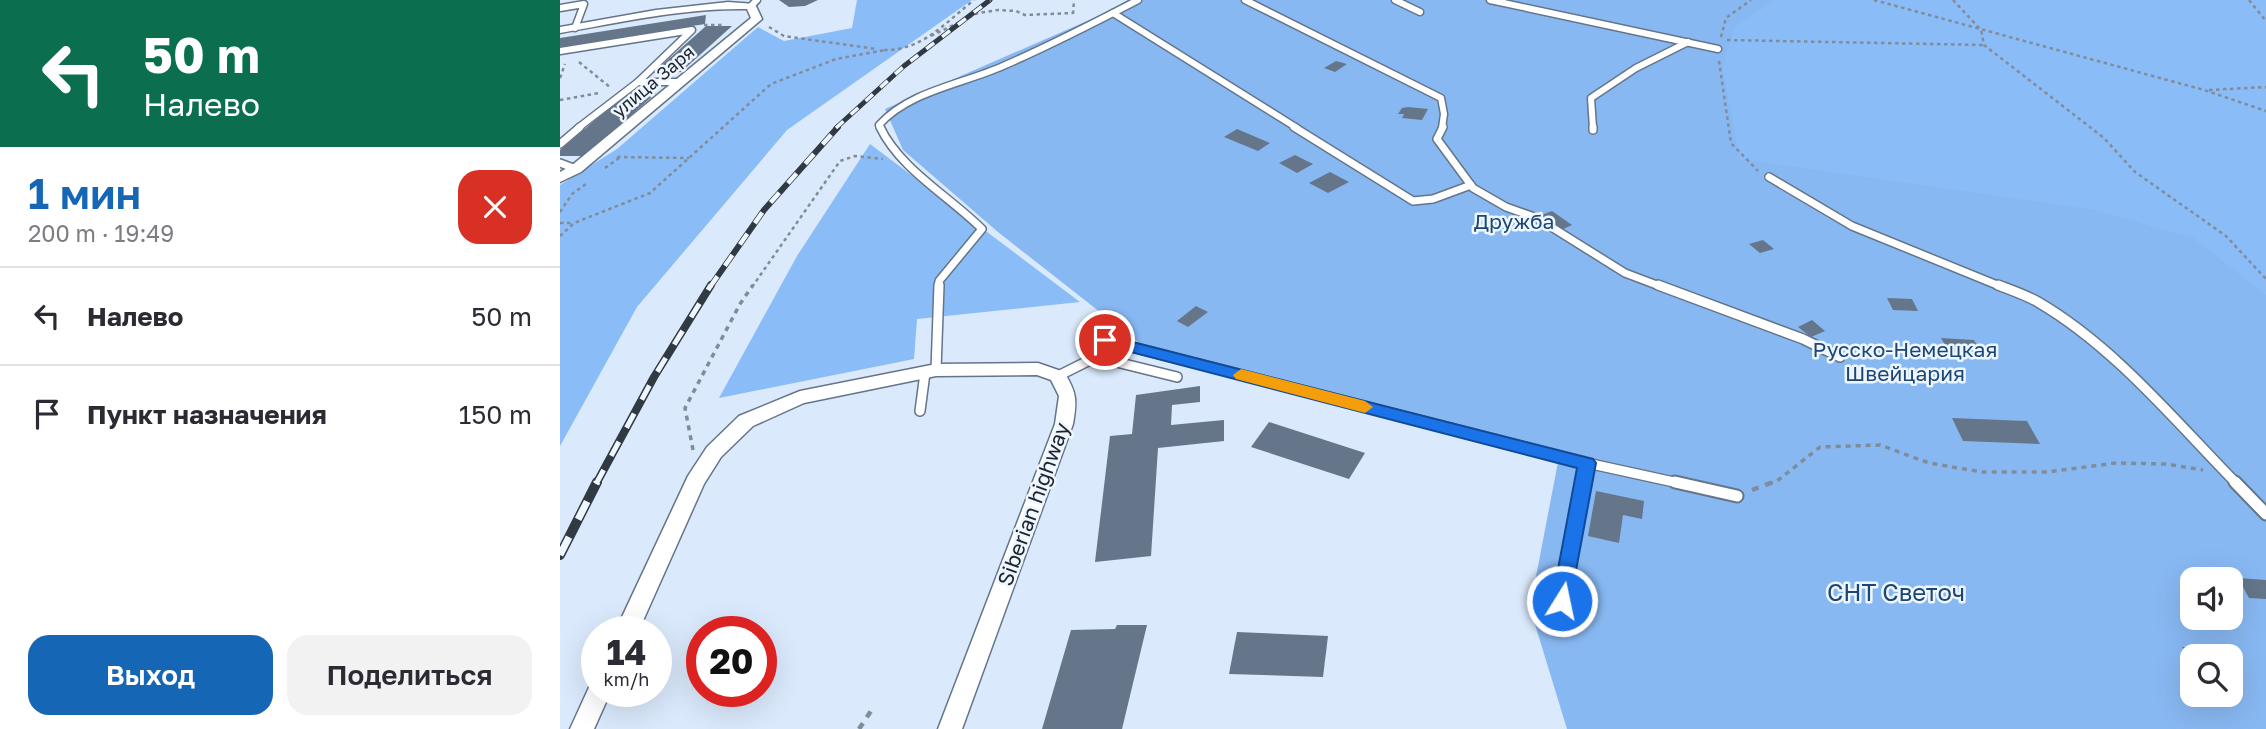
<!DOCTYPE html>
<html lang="ru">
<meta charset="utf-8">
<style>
body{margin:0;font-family:"Golos Text",sans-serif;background:#f2f2f3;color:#2b2b33;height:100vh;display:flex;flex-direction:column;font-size:26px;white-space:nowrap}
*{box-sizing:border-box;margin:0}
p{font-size:23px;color:#7c7c81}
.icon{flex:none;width:38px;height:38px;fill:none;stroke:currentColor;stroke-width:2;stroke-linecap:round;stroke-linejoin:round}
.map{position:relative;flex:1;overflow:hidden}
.sheet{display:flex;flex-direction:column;background:#fff;width:560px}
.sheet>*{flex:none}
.banner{background:#0b6e4f;color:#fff;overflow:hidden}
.controls{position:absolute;left:1620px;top:567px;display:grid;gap:14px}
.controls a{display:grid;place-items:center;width:63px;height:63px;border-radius:14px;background:#fff;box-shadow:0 7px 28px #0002;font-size:35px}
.speed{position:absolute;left:21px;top:616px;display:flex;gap:14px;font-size:35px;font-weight:700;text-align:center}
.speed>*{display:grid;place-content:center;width:91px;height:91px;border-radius:50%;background:#fff;box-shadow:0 7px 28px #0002;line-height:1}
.speed small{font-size:18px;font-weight:400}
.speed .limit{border:10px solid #d22;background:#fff;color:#111}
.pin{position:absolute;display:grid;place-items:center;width:60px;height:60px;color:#fff;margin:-30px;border:4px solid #fff;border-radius:50%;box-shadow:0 2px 7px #0007}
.me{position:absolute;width:77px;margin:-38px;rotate:10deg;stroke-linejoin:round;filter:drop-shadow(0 0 5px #0008)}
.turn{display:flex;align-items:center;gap:24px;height:147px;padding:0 28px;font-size:32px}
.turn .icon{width:91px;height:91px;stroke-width:2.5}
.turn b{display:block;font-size:49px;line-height:60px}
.round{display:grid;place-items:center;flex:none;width:74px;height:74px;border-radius:21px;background:#f2f2f3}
.headline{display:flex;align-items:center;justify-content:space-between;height:119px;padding:0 28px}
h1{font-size:42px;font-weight:600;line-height:52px;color:#1566b4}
.button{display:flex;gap:14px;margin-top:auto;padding:14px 28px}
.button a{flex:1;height:80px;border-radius:21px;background:#1566b4;color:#fff;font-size:28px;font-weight:600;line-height:80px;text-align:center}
.button a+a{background:#f2f2f3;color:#2b2b33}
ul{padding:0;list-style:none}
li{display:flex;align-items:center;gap:21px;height:98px;padding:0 28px;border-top:2px solid #e1e1e2}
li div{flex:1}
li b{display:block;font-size:26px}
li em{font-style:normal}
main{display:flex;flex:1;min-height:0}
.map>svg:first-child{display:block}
.green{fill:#88b8f2;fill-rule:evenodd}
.forest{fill:#8abcf7}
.building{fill:#65768a}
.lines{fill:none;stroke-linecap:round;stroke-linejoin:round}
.lane-far3-casing{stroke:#647589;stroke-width:9}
.lane-far2-casing{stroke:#647589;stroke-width:10}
.lane-far1-casing{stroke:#647589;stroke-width:12}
.lane-casing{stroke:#647589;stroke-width:15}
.street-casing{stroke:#647589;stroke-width:3}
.path-far2{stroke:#818c9a;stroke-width:2.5;stroke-dasharray:3.5 3.5;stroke-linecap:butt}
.path-far1{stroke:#818c9a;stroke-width:3.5;stroke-dasharray:5 5;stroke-linecap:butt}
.path{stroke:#818c9a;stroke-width:4.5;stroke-dasharray:7 7;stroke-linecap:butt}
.lane-far3{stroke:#fff;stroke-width:6}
.lane-far2{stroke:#fff;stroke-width:7}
.lane-far1{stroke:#fff;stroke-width:9}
.lane{stroke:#fff;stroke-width:11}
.street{fill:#fff;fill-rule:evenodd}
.rail-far3-casing{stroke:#313942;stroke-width:5}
.rail-far2-casing{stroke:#313942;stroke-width:6}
.rail-far1-casing{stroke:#313942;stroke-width:8}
.rail-casing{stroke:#313942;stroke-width:10}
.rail-far3{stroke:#eef6ff;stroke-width:3.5;stroke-dasharray:10;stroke-linecap:butt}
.rail-far2{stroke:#eef6ff;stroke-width:4.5;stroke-dasharray:13;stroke-linecap:butt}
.rail-far1{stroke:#eef6ff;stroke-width:5;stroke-dasharray:16;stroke-linecap:butt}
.rail{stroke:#eef6ff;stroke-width:7;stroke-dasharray:20;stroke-linecap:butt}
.route{fill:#1a73e8;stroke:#114b97;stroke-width:2}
.slow{fill:#f59e0b}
.labels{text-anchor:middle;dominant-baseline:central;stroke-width:5;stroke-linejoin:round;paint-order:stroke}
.far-street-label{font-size:18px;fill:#1d242c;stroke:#eef6ff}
.park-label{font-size:21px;fill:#1b4675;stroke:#eef6ff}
.street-label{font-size:21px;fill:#1d242c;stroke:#eef6ff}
.near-park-label{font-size:24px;fill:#1b4675;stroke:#eef6ff}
</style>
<main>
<section class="sheet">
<div class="banner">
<div class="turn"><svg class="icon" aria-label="left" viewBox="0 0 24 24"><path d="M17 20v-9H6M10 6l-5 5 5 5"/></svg><div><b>50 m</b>Налево</div></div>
</div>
<div class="headline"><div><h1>1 мин</h1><p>200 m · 19:49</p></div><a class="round" style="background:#d93025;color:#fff"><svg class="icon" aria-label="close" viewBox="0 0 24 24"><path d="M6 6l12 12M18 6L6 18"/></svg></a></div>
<ul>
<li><svg class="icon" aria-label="left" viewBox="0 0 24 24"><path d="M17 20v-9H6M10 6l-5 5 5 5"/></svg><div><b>Налево</b></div><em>50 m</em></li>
<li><svg class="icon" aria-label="arrive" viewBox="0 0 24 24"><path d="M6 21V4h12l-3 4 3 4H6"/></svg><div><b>Пункт назначения</b></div><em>150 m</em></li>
</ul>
<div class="button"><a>Выход</a><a>Поделиться</a></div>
</section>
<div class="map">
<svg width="1706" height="729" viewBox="0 0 1706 729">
<rect width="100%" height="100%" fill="#dae9fc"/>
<path class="green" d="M568,0H1706V729H1007L970,608L998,462L582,345L438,232L343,150L325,109L543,14ZM1633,579H1671V618H1633ZM1633,656H1671V695H1633Z"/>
<g class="forest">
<polygon points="297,0 412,0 227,130 77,307 0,446 0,185 57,149 198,27 224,41 292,28"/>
<polygon points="1215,0 1706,0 1706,295 1633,238 1535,210 1180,159 1162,68 1175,27"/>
<polygon points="310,144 520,302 357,319 354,359 159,398 237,256"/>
</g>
<g class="building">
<polygon points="219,0 258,0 245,6 229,7"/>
<polygon points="146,15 145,24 0,47 0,38"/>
<polygon points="146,26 172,26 121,72 93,73"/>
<polygon points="776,61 787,64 775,72 764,68"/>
<polygon points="67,93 96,93 25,156 0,156 0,150"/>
<polygon points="848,107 868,109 862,120 842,118 844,114 838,114 842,108"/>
<polygon points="677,129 710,143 698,151 664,137"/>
<polygon points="735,155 753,164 737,173 719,163"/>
<polygon points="770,172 789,182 768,193 749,183"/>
<polygon points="992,211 1012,225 999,231 979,216"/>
<polygon points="1203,240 1214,249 1200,253 1189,244"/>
<polygon points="1327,298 1352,299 1358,311 1333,310"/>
<polygon points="636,306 648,312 628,327 617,321"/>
<polygon points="1252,320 1265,331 1251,337 1238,327"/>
<polygon points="1381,338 1414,340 1422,354 1389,352"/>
<polygon points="640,386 640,402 612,405 611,425 664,420 664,441 598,448 591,556 535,562 550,436 572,434 576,395"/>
<polygon points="1392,418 1467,421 1480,444 1403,441"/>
<polygon points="709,422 805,453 789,479 691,447"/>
<polygon points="1036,491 1084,501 1082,519 1063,515 1059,543 1028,536"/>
<polygon points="1678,578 1706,580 1706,599 1689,598"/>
<polygon points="557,625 587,625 562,729 482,729 511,630 555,629"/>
<polygon points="677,632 768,636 763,677 669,674"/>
<polygon points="1622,647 1660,647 1667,656 1633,656 1633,663"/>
</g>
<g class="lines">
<defs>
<g id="lane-far3">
<polyline points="685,0 881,98 884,114 882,128"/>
<polyline points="835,0 860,12"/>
<polyline points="930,0 1158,49"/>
<polyline points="191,6 197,0"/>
<polyline points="0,8 24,4 15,28"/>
<polyline points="553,13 737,128"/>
<polyline points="0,51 132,30 78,82 18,128"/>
<polyline points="78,82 118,82"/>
<path d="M321,128L319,125C349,91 403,84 443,66C489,46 534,23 578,0"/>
<polyline points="1033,128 1031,98 1076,68 1128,42"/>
</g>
<g id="lane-far2">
<path d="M320,127C340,169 389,196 422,229L379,281V287"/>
<polyline points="734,127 853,201 873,199 911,185"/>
<polyline points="883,127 877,139 913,188 946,207 977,218 1065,273 1102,287"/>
<polyline points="1033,127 1033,130"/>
<polyline points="0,144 20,127"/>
<polyline points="0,163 16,169"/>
<polyline points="1209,177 1292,226 1442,287"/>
</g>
<g id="lane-far1">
<polyline points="1098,285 1243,339 1280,357"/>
<path d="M1438,285C1451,290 1466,295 1478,302C1555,347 1615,421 1677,484"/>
<polyline points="536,357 545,340 1027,463 1123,484"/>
<polyline points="376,370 379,285"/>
<polyline points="498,376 536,357 617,377"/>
<polyline points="360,411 365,373"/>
<polyline points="1023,484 1027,463"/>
</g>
<g id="lane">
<polyline points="1115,482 1177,496"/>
<polyline points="1675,482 1706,514"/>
<polyline points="1002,602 1024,482"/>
</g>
<g id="street">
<path d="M168,2L195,4L202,19L21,172L0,182V172L11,166L191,18L187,9C124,8 62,22 0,33V27L96,10Z"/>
<path d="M478,363L504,372C517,393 517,400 513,424L402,729H378L495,424L499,396L491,380L477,375L376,376L244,403L193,426L161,457L144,484L78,632H55L128,476L147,447L179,416L240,391L376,364Z"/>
<polygon points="37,681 37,691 51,691 34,729 10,729 31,683"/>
</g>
</defs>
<use href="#lane-far3" class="lane-far3-casing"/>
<use href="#lane-far2" class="lane-far2-casing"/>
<use href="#lane-far1" class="lane-far1-casing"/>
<use href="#lane" class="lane-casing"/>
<use href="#street" class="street-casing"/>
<g class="path-far2">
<polyline points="1314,0 1644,90 1706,111"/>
<polyline points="1393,0 1421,30 1424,45 1544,138 1575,172 1666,236 1706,279"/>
<polyline points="1689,0 1706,21"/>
<polyline points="513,14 514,0"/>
<polyline points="144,25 164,25"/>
<polyline points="209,27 224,36 316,49"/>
<polyline points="371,36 418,13 438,10 456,11 465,15 513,13"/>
<polyline points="1161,37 1166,18 1191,0"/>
<polyline points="1167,40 1424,45"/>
<path d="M324,50C362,51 386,22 414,0"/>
<polyline points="1159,61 1171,143 1198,171"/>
<polyline points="19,62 51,88"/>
<polyline points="0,78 5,64"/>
<polyline points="1649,90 1706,87"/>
<polyline points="0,100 39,93"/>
<polyline points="57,157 129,158"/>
<polyline points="45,168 59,158"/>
<polyline points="0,212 12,194 26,184"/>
<polyline points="0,223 12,223"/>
<polyline points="0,236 14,223 90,193 211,84 276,59 325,50"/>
<polyline points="192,287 280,161 295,156 323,159"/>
</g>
<g class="path-far1">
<polyline points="133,450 125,408 180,304 193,285"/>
<polyline points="1208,484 1217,481 1260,447 1320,445 1369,463 1422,472 1487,472 1556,463 1606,464 1643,470"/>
</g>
<g class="path">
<polyline points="1192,490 1213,482"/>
<polyline points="299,729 311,711"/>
</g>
<use href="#lane-far3" class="lane-far3"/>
<use href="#lane-far2" class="lane-far2"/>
<use href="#lane-far1" class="lane-far1"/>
<use href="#lane" class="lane"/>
<use href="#street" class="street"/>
<defs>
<polyline id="rail-far3" points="276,128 344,66 430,0"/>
<polyline id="rail-far2" points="150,287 204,210 278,127"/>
<polyline id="rail-far1" points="36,484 94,377 151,285"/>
<polyline id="rail" points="0,555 37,482"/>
</defs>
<use href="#rail-far3" class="rail-far3-casing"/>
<use href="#rail-far2" class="rail-far2-casing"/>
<use href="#rail-far1" class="rail-far1-casing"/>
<use href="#rail" class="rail-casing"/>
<use href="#rail-far3" class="rail-far3"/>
<use href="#rail-far2" class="rail-far2"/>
<use href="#rail-far1" class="rail-far1"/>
<use href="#rail" class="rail"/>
</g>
<polygon class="route" points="545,335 1033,459 1036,463 1009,608 1002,610 995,608 992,601 1017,468 540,344 538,340"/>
<polygon class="slow" points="681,369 805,401 813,407 805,413 676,379 673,375"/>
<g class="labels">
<g class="far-street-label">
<text transform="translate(93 81) rotate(-40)">улица Заря</text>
</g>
<g class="park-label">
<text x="954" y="221">Дружба</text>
<text x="1345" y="349">Русско-Немецкая<tspan x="1345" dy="24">Швейцария</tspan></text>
</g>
<g class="street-label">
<text transform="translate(473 504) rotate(-70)">Siberian highway</text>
</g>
<g class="near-park-label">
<text x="1336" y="591">СНТ Светоч</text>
</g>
</g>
</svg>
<div class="controls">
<a><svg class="icon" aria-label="sound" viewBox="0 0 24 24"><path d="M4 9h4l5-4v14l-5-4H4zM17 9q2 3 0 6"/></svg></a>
<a><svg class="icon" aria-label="search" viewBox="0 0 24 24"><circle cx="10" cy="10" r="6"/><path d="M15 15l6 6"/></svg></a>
</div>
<div class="speed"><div>14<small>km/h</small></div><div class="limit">20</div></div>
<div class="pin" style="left:545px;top:340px;background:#d93025"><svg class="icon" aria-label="arrive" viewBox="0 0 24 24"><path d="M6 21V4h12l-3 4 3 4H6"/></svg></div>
<svg class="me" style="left:1002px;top:601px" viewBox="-20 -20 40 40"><circle r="17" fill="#1a73e8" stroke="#fff" stroke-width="3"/><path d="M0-11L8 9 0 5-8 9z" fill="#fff"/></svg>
</div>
</main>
